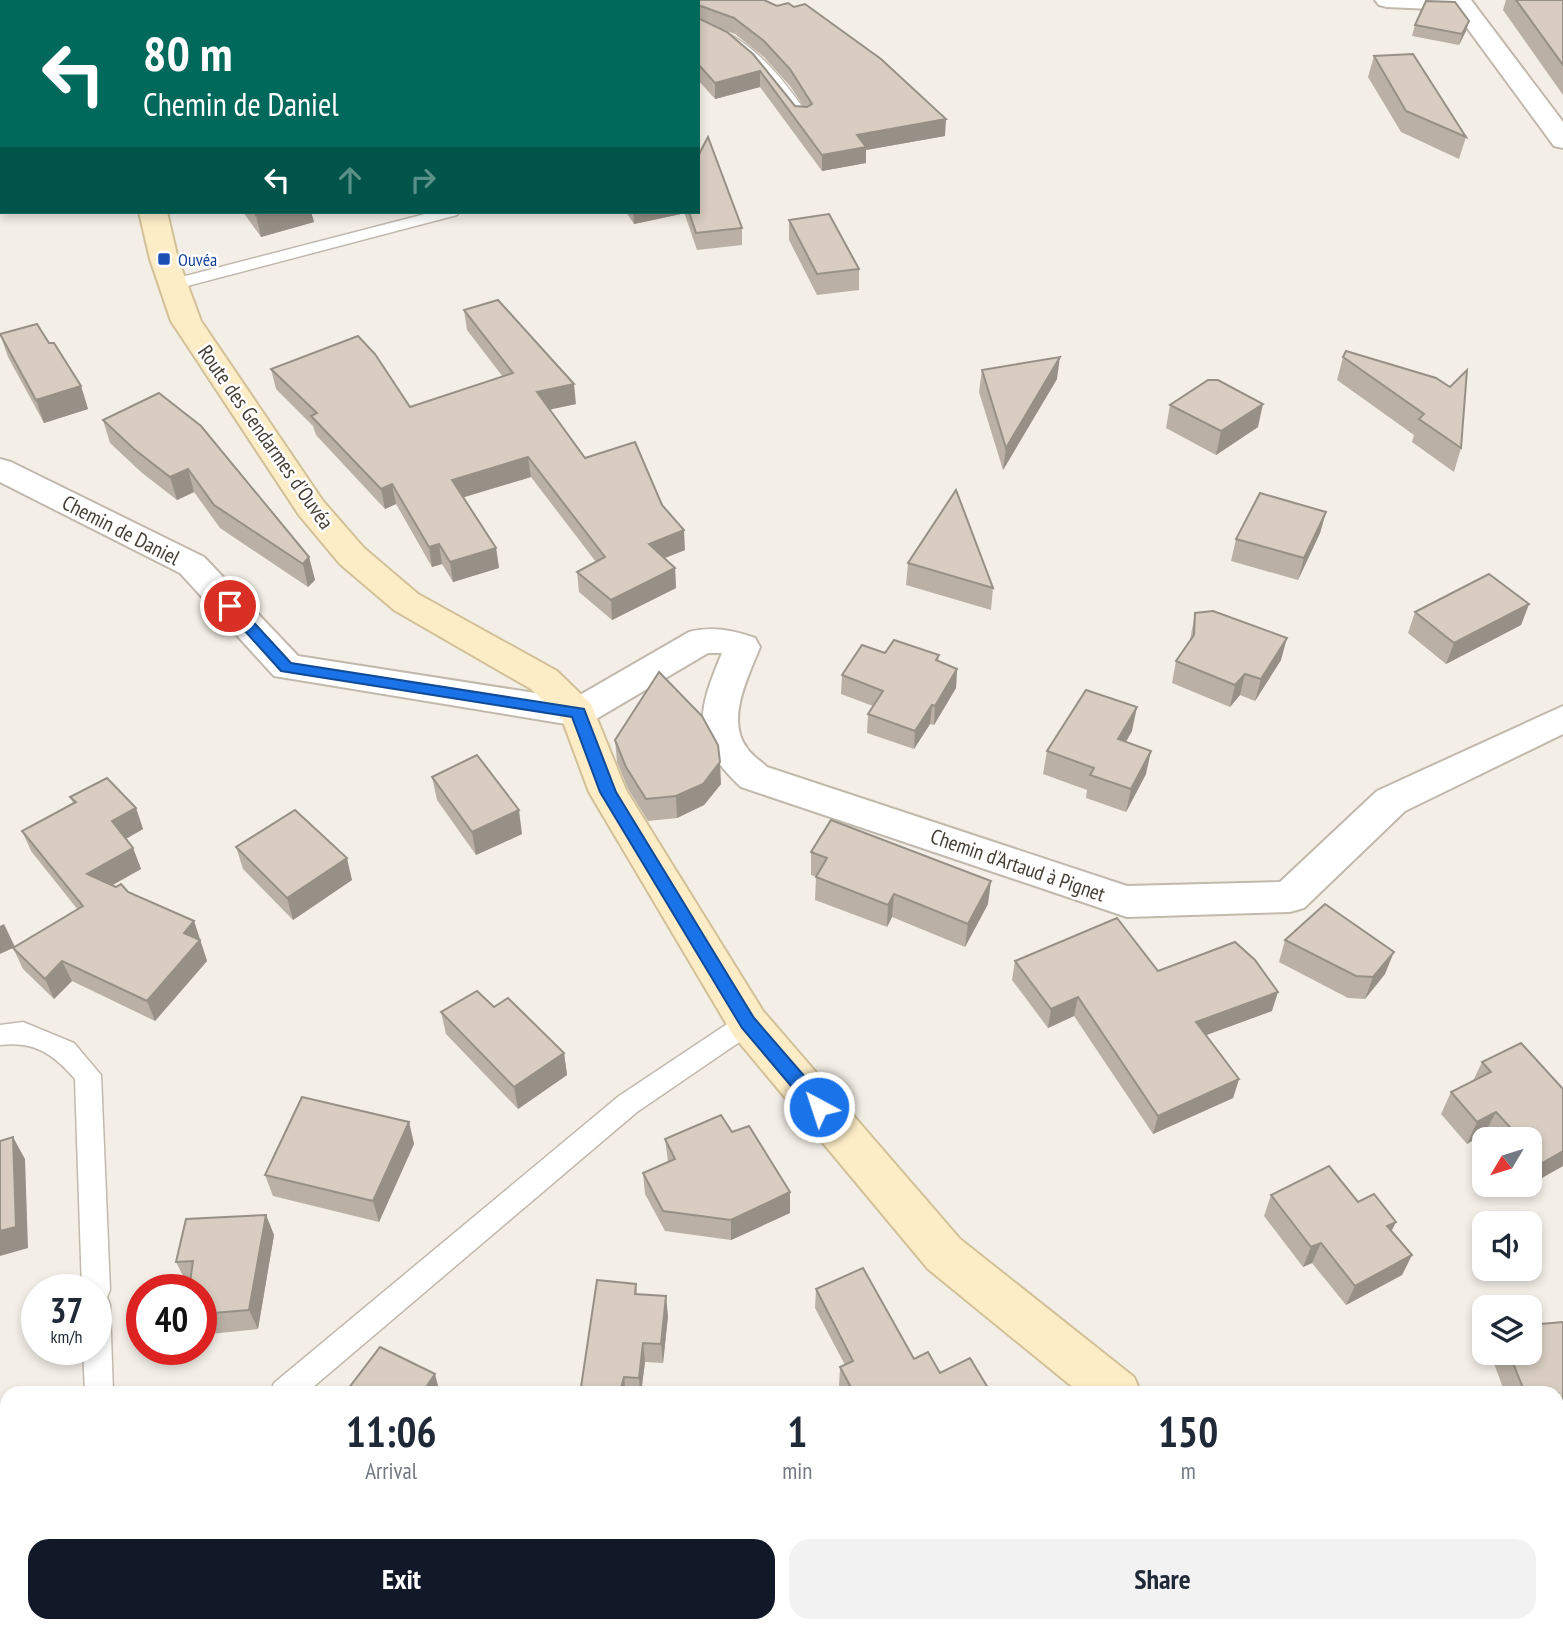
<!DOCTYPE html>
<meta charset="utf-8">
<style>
body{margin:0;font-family:"PT Sans Narrow",sans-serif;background:#f2f2f3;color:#1f2937;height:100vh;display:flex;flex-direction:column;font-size:26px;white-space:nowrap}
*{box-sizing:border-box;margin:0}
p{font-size:23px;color:#747a83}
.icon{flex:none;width:38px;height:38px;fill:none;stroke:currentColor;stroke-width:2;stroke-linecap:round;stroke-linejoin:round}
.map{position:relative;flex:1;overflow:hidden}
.side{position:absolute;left:0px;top:1386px;width:1564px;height:247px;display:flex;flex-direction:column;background:#fff;border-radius:21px 21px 0 0;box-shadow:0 4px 10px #0003}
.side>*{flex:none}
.top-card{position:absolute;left:0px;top:0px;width:700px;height:214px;box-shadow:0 4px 10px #0003;background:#00695c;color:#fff;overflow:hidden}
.needle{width:46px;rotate:232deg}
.fabs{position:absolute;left:1472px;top:1127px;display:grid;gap:14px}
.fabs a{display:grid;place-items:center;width:70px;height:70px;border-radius:14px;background:#fff;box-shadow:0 4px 10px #0003;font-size:35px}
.speed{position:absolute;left:21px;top:1274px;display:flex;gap:14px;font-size:35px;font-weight:700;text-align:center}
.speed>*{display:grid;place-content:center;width:91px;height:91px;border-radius:50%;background:#fff;box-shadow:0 4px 10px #0003;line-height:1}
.speed small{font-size:18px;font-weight:400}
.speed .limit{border:10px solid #d22;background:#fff;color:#111}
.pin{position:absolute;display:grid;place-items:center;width:60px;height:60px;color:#fff;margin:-30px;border:4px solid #fff;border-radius:50%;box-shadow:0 2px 7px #0007}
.me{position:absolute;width:77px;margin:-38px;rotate:320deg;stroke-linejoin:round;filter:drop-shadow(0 0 5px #0008)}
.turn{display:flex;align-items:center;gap:24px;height:147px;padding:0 28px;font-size:32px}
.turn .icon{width:91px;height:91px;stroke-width:2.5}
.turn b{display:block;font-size:49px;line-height:60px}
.lanes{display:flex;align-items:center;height:66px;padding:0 28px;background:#0003;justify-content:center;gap:35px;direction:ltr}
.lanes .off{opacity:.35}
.eta{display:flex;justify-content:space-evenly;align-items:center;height:119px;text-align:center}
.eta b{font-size:42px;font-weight:800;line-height:49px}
.cta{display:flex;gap:14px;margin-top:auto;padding:14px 28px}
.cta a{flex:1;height:80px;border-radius:21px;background:#111827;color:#fff;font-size:28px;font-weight:800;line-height:80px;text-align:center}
.cta a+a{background:#f2f2f3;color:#1f2937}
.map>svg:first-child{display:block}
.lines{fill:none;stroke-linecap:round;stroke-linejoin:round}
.lane-casing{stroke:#c2b9ad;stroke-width:3}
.street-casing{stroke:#c2b9ad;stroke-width:4}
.secondary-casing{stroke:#d2c098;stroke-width:4}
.lane{fill:#fff;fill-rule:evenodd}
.street{fill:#fff;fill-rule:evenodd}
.secondary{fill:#fdedc7;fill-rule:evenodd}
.wall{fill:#bab0a5;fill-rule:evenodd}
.shaded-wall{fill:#979086}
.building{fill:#d8cdc0;stroke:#979086;stroke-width:2}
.route{fill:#1a73e8;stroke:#114b97;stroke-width:2}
.transit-dot{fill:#1a4fb4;stroke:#fff;stroke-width:2.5}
.labels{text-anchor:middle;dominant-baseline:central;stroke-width:5;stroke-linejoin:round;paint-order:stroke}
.far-transit-label{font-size:18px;fill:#164399;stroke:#fff;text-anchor:start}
.street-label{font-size:21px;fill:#463f36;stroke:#fff}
</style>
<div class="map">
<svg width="1563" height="1632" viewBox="0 0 1563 1632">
<rect width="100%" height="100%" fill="#f3efe7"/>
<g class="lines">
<defs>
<g id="lane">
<polygon points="0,0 13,0 2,2 0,6"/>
<path d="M698,22C750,35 781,76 810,118L807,121H797C771,84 743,46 698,31Z"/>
<polygon points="433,212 459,212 457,215 172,290 163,285 166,281"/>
<polygon points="748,1013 757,1016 760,1023 757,1030 637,1112 306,1393 270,1393 274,1383 619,1096 739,1016"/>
<path d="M23,1022L74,1043L101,1075L110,1290L107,1297L110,1305L113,1393H85L83,1349H96V1290H82L75,1079C53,1054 35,1041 0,1045V1025Z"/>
</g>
<g id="street">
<polygon points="1375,0 1471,0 1563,122 1563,148 1554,146 1454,10 1387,7 1379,5"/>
<path d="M0,459L11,462L204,557L298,656L573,699L689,632C712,626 732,630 755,638L760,647C749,675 725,720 747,748C752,756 761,761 767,767L1127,886L1280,882L1377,791L1563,706V734L1405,811L1304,908L1290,912L1127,917L741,787C690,739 697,713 722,653H708L591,722L578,726L274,676L180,573L0,482Z"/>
<polygon points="729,1626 781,1626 783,1632 729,1632"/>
</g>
<g id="secondary">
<rect x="0" y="24" width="2" height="15"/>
<polygon points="139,212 167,212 178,259 201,321 323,501 364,548 418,594 557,671 591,704 626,790 763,1011 960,1239 1134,1377 1141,1393 1080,1393 928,1269 733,1035 589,792 562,719 531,689 394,610 340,564 299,515 171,321 150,259"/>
<polygon points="1368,1626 1425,1626 1428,1632 1370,1632"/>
</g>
</defs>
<use href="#lane" class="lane-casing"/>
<use href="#street" class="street-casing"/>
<use href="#secondary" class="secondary-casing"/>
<use href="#lane" class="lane"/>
<use href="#street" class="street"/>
<use href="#secondary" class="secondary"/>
</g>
<g class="wall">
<path d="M438,0H764L945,136L866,150V163L822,171L760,87L715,99L698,80V2H441ZM718,28L735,34L764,57L790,86L804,107L795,106Z"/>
<polygon points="1506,0 1563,0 1563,95 1503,10"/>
<polygon points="1469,21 1466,31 1459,45 1412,36 1415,25"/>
<polygon points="1374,56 1466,137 1459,159 1401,132 1368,77"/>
<polygon points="243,212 311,212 314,222 261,237"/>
<polygon points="626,212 681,212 681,214 634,224"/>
<polygon points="684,212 698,212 742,228 742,245 697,250"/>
<polygon points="789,220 859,269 859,290 817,295 789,240"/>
<polygon points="464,310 576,404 550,409 585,458 662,505 685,550 664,558 675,568 676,588 612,620 579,592 577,572 596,562 531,477 463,497 496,548 499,568 453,582 442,564 432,567 396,504 385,509 316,435 313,426 276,389 271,369 410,407 503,377 467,330"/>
<polygon points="0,334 49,343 81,386 88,409 44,423 8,357"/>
<polygon points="1343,357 1436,378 1461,448 1454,472 1412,442 1414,435 1337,380"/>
<polygon points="982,370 1057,379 1003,470 979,392"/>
<polygon points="159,393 309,557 315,580 308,587 220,528 194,492 177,500 141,472 110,443 103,420"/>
<polygon points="1170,405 1258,427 1216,455 1166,428"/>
<polygon points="1326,512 1320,533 1298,580 1231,561 1236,539"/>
<polygon points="908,563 993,588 991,610 906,585"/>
<polygon points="1529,604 1521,625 1446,664 1408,633 1415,612"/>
<polygon points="1195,613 1281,660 1255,701 1240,695 1230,707 1172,683 1176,661 1190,640"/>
<polygon points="885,653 939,655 938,661 957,669 956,688 934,725 930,724 914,749 867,733 868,714 873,706 841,694 842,675"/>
<polygon points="1132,731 1126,742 1146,774 1126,812 1086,798 1087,790 1043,774 1047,751"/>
<polygon points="615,740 721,784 704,805 677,818 648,821 628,789 617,762"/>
<polygon points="432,777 522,834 476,855 437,800"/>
<polygon points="70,797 136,808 143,829 126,839 133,848 141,869 113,885 194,921 207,961 155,1021 72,981 54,999 23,969 13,948 78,910 31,851 22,831 73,803"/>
<polygon points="236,847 352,880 293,920 243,869"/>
<polygon points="811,852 988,904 965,947 892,917 887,927 815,900 816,877 811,875"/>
<polygon points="1285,940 1385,974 1365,999 1348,998 1279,962"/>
<polygon points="1015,961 1158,971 1272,1011 1206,1035 1239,1079 1233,1098 1153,1134 1074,1016 1048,1028 1012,980"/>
<polygon points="494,1007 564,1053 567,1075 518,1109 446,1034 441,1012"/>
<polygon points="1482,1062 1563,1089 1563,1166 1531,1184 1530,1183 1530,1139 1490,1139 1485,1133 1467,1144 1441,1114 1451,1092 1473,1081"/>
<polygon points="409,1122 414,1144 379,1222 273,1196 265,1175"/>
<polygon points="732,1132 790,1192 790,1213 731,1240 665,1231 645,1194 643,1173 668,1162 665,1139"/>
<polygon points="1271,1195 1358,1202 1396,1222 1391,1231 1412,1255 1402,1275 1346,1305 1312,1263 1303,1267 1264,1216"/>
<polygon points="266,1215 274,1235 258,1329 201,1335 201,1290 190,1281 186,1282 176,1262"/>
<polygon points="636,1284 637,1295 668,1316 663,1363 645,1362 641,1393 582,1393 581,1387"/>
<polygon points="816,1289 914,1359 940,1373 991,1393 842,1393 839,1386 840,1367 845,1365 815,1308"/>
<polygon points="1563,1322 1563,1458 1558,1459 1558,1393 1505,1393 1490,1353 1530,1353"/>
<polygon points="835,1626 980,1626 984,1632 838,1632"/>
</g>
<g class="shaded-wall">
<polygon points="1469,21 1466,31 1459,45 1462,34"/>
<polygon points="760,71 760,87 715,99 715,83"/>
<polygon points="2,96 2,119 0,120 0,97"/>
<polygon points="946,119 945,136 866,150 866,163 822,171 822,155 857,135"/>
<polygon points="268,212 311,212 314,222 261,237 256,215"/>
<polygon points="633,212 681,212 681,214 634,224"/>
<polygon points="1060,357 1057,379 1003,470 1006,448"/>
<polygon points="574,384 576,404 539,412 537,392"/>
<polygon points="81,386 88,409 44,423 36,400"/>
<polygon points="1263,404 1258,427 1216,455 1221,431"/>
<polygon points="528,457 531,477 455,500 452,480"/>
<polygon points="188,469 194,492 177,500 170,477"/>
<polygon points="392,484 396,504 385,509 381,489"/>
<polygon points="1326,512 1320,533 1298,580 1304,558"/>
<polygon points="684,530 685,550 650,564 649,544"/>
<polygon points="439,544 442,564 432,567 429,547"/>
<polygon points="496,548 499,568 453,582 450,562"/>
<polygon points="309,557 315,580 308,587 303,564"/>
<polygon points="675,568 676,588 612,620 611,600"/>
<polygon points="1529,604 1521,625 1446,664 1454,643"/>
<polygon points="1287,638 1281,660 1255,701 1261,679"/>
<polygon points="957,669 956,688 934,725 935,706"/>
<polygon points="1245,674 1240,695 1230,707 1235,685"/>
<polygon points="932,705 930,724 914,749 915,731"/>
<polygon points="1137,707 1132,731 1114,762 1118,739"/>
<polygon points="1151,751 1146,774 1126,812 1131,789"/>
<polygon points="720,762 721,784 704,805 677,818 676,796"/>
<polygon points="136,808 143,829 120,842 112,821"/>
<polygon points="519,810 522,834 476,855 472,832"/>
<polygon points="133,848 141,869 96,894 87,874"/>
<polygon points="347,858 352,880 293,920 287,898"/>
<polygon points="991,881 988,904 965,947 968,924"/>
<polygon points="894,894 892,917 887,927 888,905"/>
<polygon points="194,921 207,961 155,1021 147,1001 184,933"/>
<polygon points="4,924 15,947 0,954 0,926"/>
<polygon points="1394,952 1385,974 1365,999 1373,977"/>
<polygon points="62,961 72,981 54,999 45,979"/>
<polygon points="1278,992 1272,1011 1190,1041 1196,1022"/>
<polygon points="1078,997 1074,1016 1048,1028 1051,1009"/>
<polygon points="564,1053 567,1075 518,1109 514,1087"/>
<polygon points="1239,1079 1233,1098 1153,1134 1158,1116"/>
<polygon points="1496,1112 1485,1133 1467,1144 1477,1122"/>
<polygon points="409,1122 414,1144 379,1222 373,1201"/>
<polygon points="13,1137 25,1159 28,1248 0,1256 0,1231"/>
<polygon points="1563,1151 1563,1166 1531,1184 1542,1163"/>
<polygon points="790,1192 790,1213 731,1240 731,1220"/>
<polygon points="266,1215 274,1235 258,1329 249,1310"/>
<polygon points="1396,1222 1386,1242 1387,1226"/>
<polygon points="1321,1243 1312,1263 1303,1267 1311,1247"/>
<polygon points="1412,1255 1402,1275 1346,1305 1355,1286"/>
<polygon points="666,1296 668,1316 663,1363 661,1344"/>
<polygon points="643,1343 645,1362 641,1393 640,1393 639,1378"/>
<polygon points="435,1374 440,1393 422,1393"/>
<polygon points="624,1377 626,1393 620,1393 620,1392"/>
<polygon points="191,1626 199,1626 203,1632 190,1632"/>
<rect x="657" y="1626" width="3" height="6"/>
</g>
<g class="building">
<polygon points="109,0 132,0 134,2 110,2"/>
<polygon points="459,0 764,0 777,6 788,3 794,7 805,4 881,59 946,119 857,135 866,147 822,155 760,71 715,83 698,64 698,18 727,32 753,54 795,106 807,107 812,104 790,69 764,41 734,18 698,5 698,2 461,2"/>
<polygon points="1516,0 1563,0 1563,65"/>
<polygon points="1426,1 1455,2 1469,21 1462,34 1415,25"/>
<polygon points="1413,54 1466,137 1406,111 1374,56"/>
<polygon points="708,137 742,228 696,233 689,212 698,212 698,156"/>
<polygon points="254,212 268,212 256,215"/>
<polygon points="829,214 859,269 817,274 789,220"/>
<polygon points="498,300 574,384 537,392 585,458 635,442 662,505 684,530 649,544 675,568 611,600 577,572 605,557 528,457 452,480 496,548 450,562 439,544 429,547 392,484 381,489 311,416 317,413 271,369 358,336 375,354 410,407 513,373 464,310"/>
<polygon points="37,324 49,343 54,343 81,386 36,400 0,334"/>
<polygon points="1346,351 1436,378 1450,387 1467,370 1461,448 1419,419 1424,414 1343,357"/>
<polygon points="1060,357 1006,448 982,370"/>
<polygon points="1208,380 1218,380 1263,404 1221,431 1170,405"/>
<polygon points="159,393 201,426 309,557 303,564 214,505 188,469 170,477 134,449 103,420"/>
<polygon points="956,490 993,588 908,563"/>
<polygon points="1260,493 1326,512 1304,558 1236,539"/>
<polygon points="1489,574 1529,604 1454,643 1415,612"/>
<polygon points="1213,611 1287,638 1261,679 1245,674 1235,685 1176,661 1194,635 1195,613"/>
<polygon points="894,640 939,655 936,660 957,669 935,706 932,705 915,731 868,714 883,691 842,675 862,645 885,653"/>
<polygon points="659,672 702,716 718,745 720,762 703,784 676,796 646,799 626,767 615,740"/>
<polygon points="1086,690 1137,707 1118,739 1151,751 1131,789 1090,775 1094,768 1047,751"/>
<polygon points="477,755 519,810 472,832 432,777"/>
<polygon points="107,778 136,808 112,821 133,848 87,874 116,887 121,884 128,892 194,921 184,933 200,940 147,1001 62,961 45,979 13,948 83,906 22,831 76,802 70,797"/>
<polygon points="295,810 347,858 287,898 236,847"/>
<polygon points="831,820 991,881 968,924 894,894 888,905 816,877 827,858 811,852"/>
<polygon points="1325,904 1394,952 1373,977 1356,976 1285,940"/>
<polygon points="1117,918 1158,971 1235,942 1255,960 1278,992 1196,1022 1239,1079 1158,1116 1078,997 1051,1009 1015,961"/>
<polygon points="477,991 494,1007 508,998 564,1053 514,1087 441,1012"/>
<polygon points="1521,1043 1563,1089 1563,1151 1542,1163 1530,1149 1530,1139 1521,1139 1496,1112 1477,1122 1451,1092 1491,1072 1482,1062"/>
<polygon points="302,1097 409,1122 373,1201 265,1175"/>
<polygon points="721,1115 732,1132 749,1126 790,1192 731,1220 663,1211 643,1173 675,1159 665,1139"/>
<polygon points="13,1137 16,1227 0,1231 0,1141"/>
<polygon points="1329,1166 1358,1202 1374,1194 1396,1222 1387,1226 1412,1255 1355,1286 1321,1243 1311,1247 1271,1195"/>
<polygon points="266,1215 249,1310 201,1314 201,1290 189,1290 193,1261 176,1262 186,1219"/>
<polygon points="863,1268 914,1359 928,1352 940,1373 970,1358 991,1393 854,1393 840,1367 853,1361 816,1289"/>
<polygon points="597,1280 636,1284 635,1294 666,1296 661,1344 643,1343 639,1378 624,1377 620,1392 581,1387"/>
<polygon points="1563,1322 1563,1441 1558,1441 1558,1393 1525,1393 1509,1353 1530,1353 1530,1325"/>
<polygon points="380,1347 435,1374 422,1393 345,1393"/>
<polygon points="130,1626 191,1626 190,1632 128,1632"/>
<polygon points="516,1626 657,1626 657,1632 515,1632"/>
<polygon points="844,1626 980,1626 984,1632 847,1632"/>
</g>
<polygon class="route" points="230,601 235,602 291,663 584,709 616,792 754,1018 826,1101 828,1107 826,1112 819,1115 813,1112 742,1028 600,792 572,717 281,671 225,609 223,606"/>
<rect class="transit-dot" x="157" y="252" width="14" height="14" rx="3.5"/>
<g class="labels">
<g class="far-transit-label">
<text x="178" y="259">Ouvéa</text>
</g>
<g class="street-label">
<text transform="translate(266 437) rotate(55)">Route des Gendarmes d'Ouvéa</text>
<text transform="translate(121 530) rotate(27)">Chemin de Daniel</text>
<text transform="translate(1018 865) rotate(19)">Chemin d'Artaud à Pignet</text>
</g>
</g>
</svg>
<div class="fabs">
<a><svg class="needle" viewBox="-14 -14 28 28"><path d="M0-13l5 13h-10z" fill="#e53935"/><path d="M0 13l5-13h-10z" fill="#747a83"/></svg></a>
<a><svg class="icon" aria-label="sound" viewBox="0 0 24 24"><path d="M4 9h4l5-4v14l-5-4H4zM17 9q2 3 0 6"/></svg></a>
<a><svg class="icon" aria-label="layers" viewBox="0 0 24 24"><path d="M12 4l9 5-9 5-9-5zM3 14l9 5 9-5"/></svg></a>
</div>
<div class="speed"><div>37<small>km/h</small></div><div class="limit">40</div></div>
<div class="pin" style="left:230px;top:606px;background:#d93025"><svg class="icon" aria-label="arrive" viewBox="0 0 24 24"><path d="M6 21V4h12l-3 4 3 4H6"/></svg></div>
<svg class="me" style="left:819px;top:1107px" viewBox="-20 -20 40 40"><circle r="17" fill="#1a73e8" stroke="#fff" stroke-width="3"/><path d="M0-11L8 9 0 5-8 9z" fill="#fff"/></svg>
<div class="top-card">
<div class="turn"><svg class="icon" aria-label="left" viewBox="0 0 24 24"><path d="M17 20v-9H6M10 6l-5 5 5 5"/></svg><div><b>80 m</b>Chemin de Daniel</div></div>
<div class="lanes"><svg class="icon" aria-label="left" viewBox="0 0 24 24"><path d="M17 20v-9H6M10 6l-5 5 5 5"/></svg><svg class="icon off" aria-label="ahead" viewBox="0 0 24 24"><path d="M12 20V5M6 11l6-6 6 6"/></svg><svg class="icon off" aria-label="right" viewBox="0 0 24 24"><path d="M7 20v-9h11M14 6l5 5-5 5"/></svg></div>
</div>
<section class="side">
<div class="eta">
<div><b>11:06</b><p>Arrival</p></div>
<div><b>1</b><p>min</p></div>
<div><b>150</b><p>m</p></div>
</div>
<div class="cta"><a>Exit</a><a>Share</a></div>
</section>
</div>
